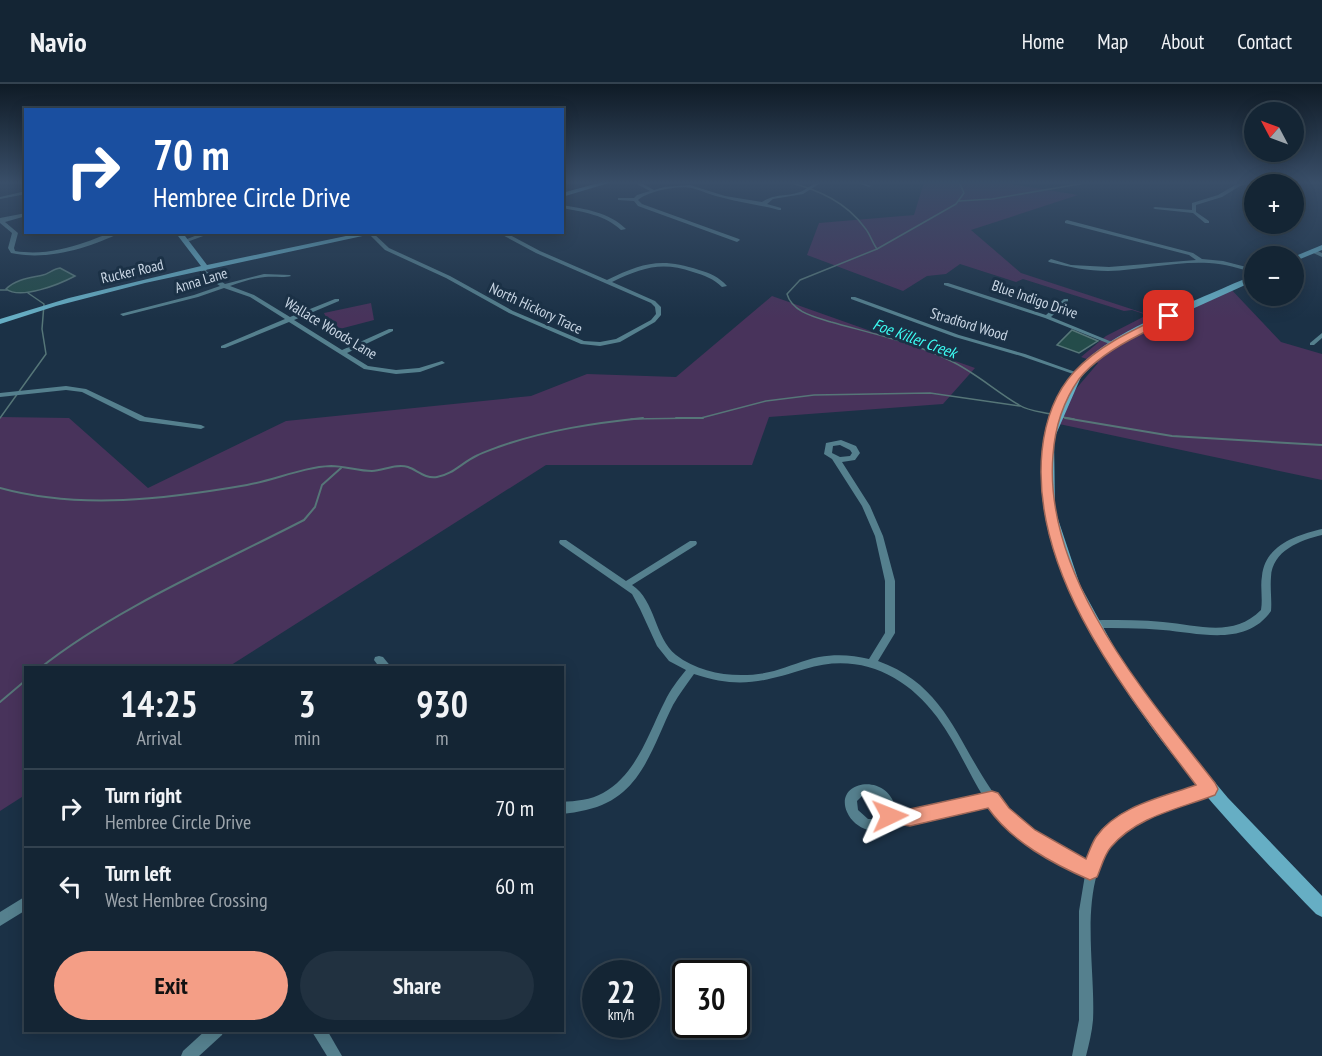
<!DOCTYPE html>
<meta charset="utf-8">
<style>
body{margin:0;font-family:"PT Sans Narrow",sans-serif;background:#213140;color:#f1f3f6;height:100vh;display:flex;flex-direction:column;font-size:22px;white-space:nowrap}
*{box-sizing:border-box;margin:0}
p{font-size:20px;color:#9da5ac}
.icon{flex:none;width:33px;height:33px;fill:none;stroke:currentColor;stroke-width:2;stroke-linecap:round;stroke-linejoin:round}
.map{position:relative;flex:1;overflow:hidden}
.sheet{position:absolute;left:24px;top:582px;width:540px;height:366px;display:flex;flex-direction:column;background:#142534;border-radius:0px;box-shadow:0 3px 15px #0003,0 0 0 2px #33424f}
.sheet>*{flex:none}
.top-card{position:absolute;left:24px;top:24px;width:540px;height:126px;border-radius:0px;box-shadow:0 3px 15px #0003,0 0 0 2px #33424f;background:#1a4fa0;color:#fff;overflow:hidden}
.needle{width:39px;rotate:311deg}
.buttons{position:absolute;left:1244px;top:18px;display:grid;gap:12px}
.buttons a{display:grid;place-items:center;width:60px;height:60px;border-radius:50%;background:#142534;box-shadow:0 3px 15px #0003,0 0 0 2px #33424f;font-size:30px}
.speed{position:absolute;left:582px;top:876px;display:flex;gap:12px;font-size:30px;font-weight:700;text-align:center}
.speed>*{display:grid;place-content:center;width:78px;height:78px;border-radius:50%;background:#142534;box-shadow:0 3px 15px #0003,0 0 0 2px #33424f;line-height:1}
.speed small{font-size:15px;font-weight:400}
.speed .limit{border:3px solid #111;border-radius:9px;background:#fff;color:#111}
.pin{position:absolute;display:grid;place-items:center;width:51px;height:51px;color:#fff;margin:-26px;border-radius:12px;box-shadow:0 3px 9px #0006}
.me{position:absolute;width:66px;margin:-33px;rotate:88deg;stroke-linejoin:round;filter:drop-shadow(0 0 4px #0008)}
.turn{display:flex;align-items:center;gap:21px;height:126px;padding:0 30px;font-size:27px}
.turn .icon{width:78px;height:78px;stroke-width:2.5}
.turn b{display:block;font-size:42px;line-height:51px}
.eta{display:flex;justify-content:space-evenly;align-items:center;height:102px;text-align:center}
.eta b{font-size:36px;font-weight:800;line-height:42px}
.cta{display:flex;gap:12px;margin-top:auto;padding:12px 30px}
.cta a{flex:1;height:69px;border-radius:36px;background:#f49e86;color:#111;font-size:24px;font-weight:800;line-height:69px;text-align:center}
.cta a+a{background:#213140;color:#f1f3f6}
ul{padding:0;list-style:none}
li{display:flex;align-items:center;gap:18px;height:78px;padding:0 30px;border-top:2px solid #33424f}
li div{flex:1}
li b{display:block;font-size:22px}
li em{font-style:normal}
header{display:flex;align-items:center;gap:36px;box-sizing:border-box;height:84px;padding:0 30px;background:#142534;border-bottom:2px solid #33424f}
header strong{font-size:28px}
nav{display:flex;gap:33px;margin-inline-start:auto;font-size:21px}
.map>svg:first-child{display:block}
.green{fill:#48335b}
.water{fill:#244c4a;stroke:#567678;stroke-width:1.5}
.lines{fill:none;stroke-linecap:round;stroke-linejoin:round}
.stream-far1{stroke:#567678;stroke-width:1.5}
.stream{stroke:#567678;stroke-width:2}
.street{fill:#55808e;fill-rule:evenodd}
.secondary{fill:#66aec4;fill-rule:evenodd}
.route{fill:#f49e86;stroke:#9f6757;stroke-width:1.5}
.labels{text-anchor:middle;dominant-baseline:central;stroke-width:6;stroke-linejoin:round;paint-order:stroke}
.far-street-label{font-size:15px;fill:#cad7e5;stroke:#1b3146}
.far-water-label{font-size:16px;font-style:italic;fill:#3cfcf2;stroke:#1b3146}
</style>
<header>
<strong>Navio</strong>
<nav><a>Home</a><a>Map</a><a>About</a><a>Contact</a></nav>
</header>
<div class="map">
<svg width="1322" height="972" viewBox="0 0 1322 972">
<rect width="100%" height="100%" fill="#1b3146"/>
<g class="green">
<polygon points="924,98 1000,98 1078,111 971,146 1021,189 1165,236 1228,202 1281,258 1322,270 1322,396 1059,340 1069,313 1098,279 1081,273 1106,252 1147,231 1132,226 1124,227 1023,195 1016,198 960,180 946,190 927,192 903,207 807,171 819,139 914,131"/>
<polygon points="772,212 975,284 943,320 769,333 752,381 546,381 228,583 26,584 25,711 0,727 0,333 69,334 148,404 286,337 531,312 587,290 676,293"/>
<polygon points="371,219 374,236 332,247 324,229"/>
</g>
<g class="water">
<path d="M60,184L75,192C60,200 21,216 6,205C16,195 30,194 43,191C48,190 53,185 60,184Z"/>
<polygon points="1072,246 1098,257 1079,269 1057,261"/>
</g>
<g class="lines">
<g class="stream-far1">
<path d="M788,98C819,106 846,118 865,144C870,150 872,158 877,165"/>
<path d="M959,98L964,109L956,120L877,165L800,196L787,210C792,228 815,233 831,238C870,249 912,258 949,276C975,288 995,307 1019,321C1028,327 1043,328 1054,331"/>
<polyline points="959,117 992,115 1091,98"/>
<polyline points="0,206 7,206"/>
<polyline points="1062,333 1074,335"/>
<polyline points="0,334 46,270 42,245 44,220 28,209"/>
<polyline points="631,335 701,334 766,317 814,311 930,309 1020,322"/>
</g>
<g class="stream">
<polyline points="676,334 703,334"/>
<polyline points="1065,334 1172,352 1322,361"/>
<path d="M0,404C80,426 166,415 247,401C275,396 303,383 331,382C345,382 358,387 372,387C383,387 396,379 408,383C417,386 425,395 437,393C452,391 463,378 476,372C484,368 493,365 501,362C547,346 595,339 643,334"/>
<path d="M40,584C114,525 219,480 304,436L315,423L322,401L341,384"/>
<polyline points="0,618 26,596"/>
</g>
<g class="street">
<path d="M633,98H639L654,106L664,103L690,101L725,112L762,118C776,109 786,113 800,108C808,105 813,98 822,98L803,110L773,115L767,120L781,124V126H779C761,121 742,119 724,114C713,112 703,107 692,104C679,101 648,107 638,116L642,120L739,155L740,156L737,158L638,122L634,117L618,116V114H634L637,111L650,107Z"/>
<polygon points="854,98 861,98 871,102 869,103"/>
<polygon points="1247,98 1257,98 1240,102 1222,113 1196,121 1196,128 1209,137 1209,139 1205,139 1193,129 1155,125 1153,124 1155,123 1192,126 1192,119 1218,111 1237,100"/>
<polygon points="26,107 26,110 0,115 0,113"/>
<path d="M562,121C585,125 609,128 626,145L621,146C605,131 584,128 562,124Z"/>
<path d="M26,129V132L5,138L18,149L14,164L15,167C40,171 62,166 86,158C98,154 109,148 122,148C89,164 48,177 11,169L8,164L12,149L0,139V134Z"/>
<path d="M1067,136L1193,169L1202,175L1223,177L1254,185V189C1239,184 1225,180 1209,179C1175,177 1142,186 1108,187C1088,187 1069,183 1049,178L1048,177L1051,175L1071,181L1109,183L1196,176L1189,171L1065,139V137Z"/>
<polygon points="205,148 214,148 187,158 182,157"/>
<path d="M372,148L389,164L450,192L513,227L584,257L600,258L616,255L651,236L656,230L655,223L651,219L536,169L497,148H504L540,167L607,196C642,179 661,173 699,186C710,189 719,193 727,202L722,203C714,195 704,191 693,188C661,177 642,184 612,198L655,217L661,223V231L655,238L620,258L600,262L581,260L509,229L446,194L385,166L370,151V149Z"/>
<polygon points="1313,165 1322,169 1322,173 1311,168 1310,167"/>
<path d="M205,181L208,183L206,187L225,200L264,190L290,191L291,192C283,194 274,192 265,193C253,194 241,198 230,202L254,211L290,233L335,215H339V217L294,236L342,266L389,245H393V247L347,269L368,282L396,286L419,284L442,277L445,279L420,288L396,290L364,285L289,238L225,264H221V262L285,235L250,213L224,204L198,213L123,232L120,230L194,211L220,202L201,189L202,183Z"/>
<polygon points="944,199 948,199 1046,231 1064,215 1068,215 1068,217 1051,233 1117,260 1112,261 1045,234 944,201"/>
<polygon points="851,213 855,213 959,251 1025,270 1081,290 1080,291 1076,291 1021,272 955,253 851,215"/>
<polygon points="1322,249 1322,254 1314,261 1310,261 1310,259"/>
<polygon points="66,302 86,305 145,333 201,341 205,343 201,345 140,337 82,308 66,306 0,313 0,309"/>
<path d="M841,356L856,362L860,369L855,376L842,378L870,422L883,452L895,497V549L878,577C954,604 960,674 1008,727C1029,751 1060,765 1088,779C1104,725 1163,715 1209,700L1213,701L1215,705L1213,709C1186,719 1151,724 1127,743C1073,786 1096,876 1093,936C1092,948 1089,960 1086,972H1072L1079,936V827L1085,791C1048,772 1014,754 989,721L910,740L892,738C885,746 879,749 868,746C858,743 851,737 847,728C833,696 890,687 896,727L910,728L983,712C967,686 955,657 937,633C905,590 858,568 805,585C763,598 738,605 694,590C687,600 679,610 673,621C651,665 641,714 586,726C578,728 570,729 562,730V718C576,717 591,716 603,709C637,690 648,650 665,617C670,606 678,596 686,586L669,577L657,562L640,525L632,510L560,460L559,458L560,456H566L626,497L690,457H696L697,459L696,461L632,501C656,517 654,553 676,571C703,592 743,595 774,587C789,583 803,576 819,573C836,570 853,571 869,575L885,549V497L875,452L862,422L832,375L824,370L826,359ZM840,361L850,366L852,369L850,372L840,373L832,369L833,362ZM864,710C876,711 885,717 884,730L879,735H868L858,726L857,717Z"/>
<path d="M1322,445V451C1300,456 1272,467 1271,493C1270,505 1272,516 1271,527C1246,563 1199,549 1163,546C1140,544 1116,544 1093,544L1090,543L1088,540L1090,537L1102,536C1122,536 1143,536 1163,538C1199,541 1233,554 1261,526C1263,514 1260,503 1262,492C1265,461 1297,451 1322,445Z"/>
<polygon points="379,572 383,573 392,584 380,584 374,576 375,573"/>
<polygon points="26,812 26,826 0,842 0,828"/>
<polygon points="206,946 224,946 222,951 199,972 181,972 183,967"/>
<polygon points="311,946 327,946 342,972 327,972"/>
</g>
<g class="secondary">
<polygon points="602,98 612,98 562,113 562,109"/>
<polygon points="175,148 182,148 207,181 365,148 381,148 145,199 56,222 0,240 0,235 69,214 201,182"/>
<polygon points="1322,161 1322,166 1293,178 1293,173"/>
<path d="M1254,192V197L1137,250L1095,278L1081,293L1054,355L1055,426L1080,501L1120,574L1172,647L1228,714L1322,812V833L1316,830C1219,731 1100,603 1057,468C1053,455 1046,439 1044,425C1042,409 1042,373 1044,357C1045,347 1067,301 1073,291C1098,254 1172,226 1212,209C1226,203 1240,196 1254,192Z"/>
</g>
</g>
<linearGradient id="sky" x2="0" y2="1"><stop stop-color="#0f1b26"/><stop offset="0.42" stop-color="#394e68"/><stop offset="1" stop-color="#394e68" stop-opacity="0"/></linearGradient>
<rect width="1322" height="234" fill="url(#sky)"/>
<path class="route" d="M1165,231L1173,232C1165,240 1152,244 1141,250C1119,261 1095,275 1079,295C1062,319 1055,343 1053,371C1043,493 1145,609 1215,699L1218,705L1215,711C1179,725 1137,732 1111,763C1104,771 1101,784 1097,793L1090,796C1053,780 1012,758 988,724L910,742L884,738L881,732L884,726L890,724L910,725L992,707L998,709L1009,724L1035,746L1086,775C1089,768 1092,759 1096,753C1117,722 1163,713 1196,701C1126,608 1030,491 1042,367C1045,338 1054,310 1074,288C1099,261 1133,246 1165,231Z"/>
<g class="labels">
<g class="far-street-label">
<text transform="translate(132 187) rotate(-13)">Rucker Road</text>
<text transform="translate(201 196) rotate(-17)">Anna Lane</text>
<text transform="translate(1035 215) rotate(19)">Blue Indigo Drive</text>
<text transform="translate(536 224) rotate(25)">North Hickory Trace</text>
<text transform="translate(969 240) rotate(17)">Stradford Wood</text>
<text transform="translate(331 244) rotate(31)">Wallace Woods Lane</text>
</g>
<g class="far-water-label">
<text transform="translate(915 254) rotate(20)">Foe Killer Creek</text>
</g>
</g>
</svg>
<div class="buttons">
<a><svg class="needle" viewBox="-14 -14 28 28"><path d="M0-13l5 13h-10z" fill="#e53935"/><path d="M0 13l5-13h-10z" fill="#9da5ac"/></svg></a>
<a>+</a>
<a>−</a>
</div>
<div class="speed"><div>22<small>km/h</small></div><div class="limit">30</div></div>
<div class="pin" style="left:1169px;top:232px;background:#d93025"><svg class="icon" aria-label="arrive" viewBox="0 0 24 24"><path d="M6 21V4h12l-3 4 3 4H6"/></svg></div>
<svg class="me" style="left:890px;top:732px" viewBox="-20 -20 40 40"><path d="M0-17L14 15 0 8-14 15z" fill="#f49e86" stroke="#fff" stroke-width="4"/></svg>
<div class="top-card">
<div class="turn"><svg class="icon" aria-label="right" viewBox="0 0 24 24"><path d="M7 20v-9h11M14 6l5 5-5 5"/></svg><div><b>70 m</b>Hembree Circle Drive</div></div>
</div>
<section class="sheet">
<div class="eta">
<div><b>14:25</b><p>Arrival</p></div>
<div><b>3</b><p>min</p></div>
<div><b>930</b><p>m</p></div>
</div>
<ul>
<li><svg class="icon" aria-label="right" viewBox="0 0 24 24"><path d="M7 20v-9h11M14 6l5 5-5 5"/></svg><div><b>Turn right</b><p>Hembree Circle Drive</p></div><em>70 m</em></li>
<li><svg class="icon" aria-label="left" viewBox="0 0 24 24"><path d="M17 20v-9H6M10 6l-5 5 5 5"/></svg><div><b>Turn left</b><p>West Hembree Crossing</p></div><em>60 m</em></li>
</ul>
<div class="cta"><a>Exit</a><a>Share</a></div>
</section>
</div>
